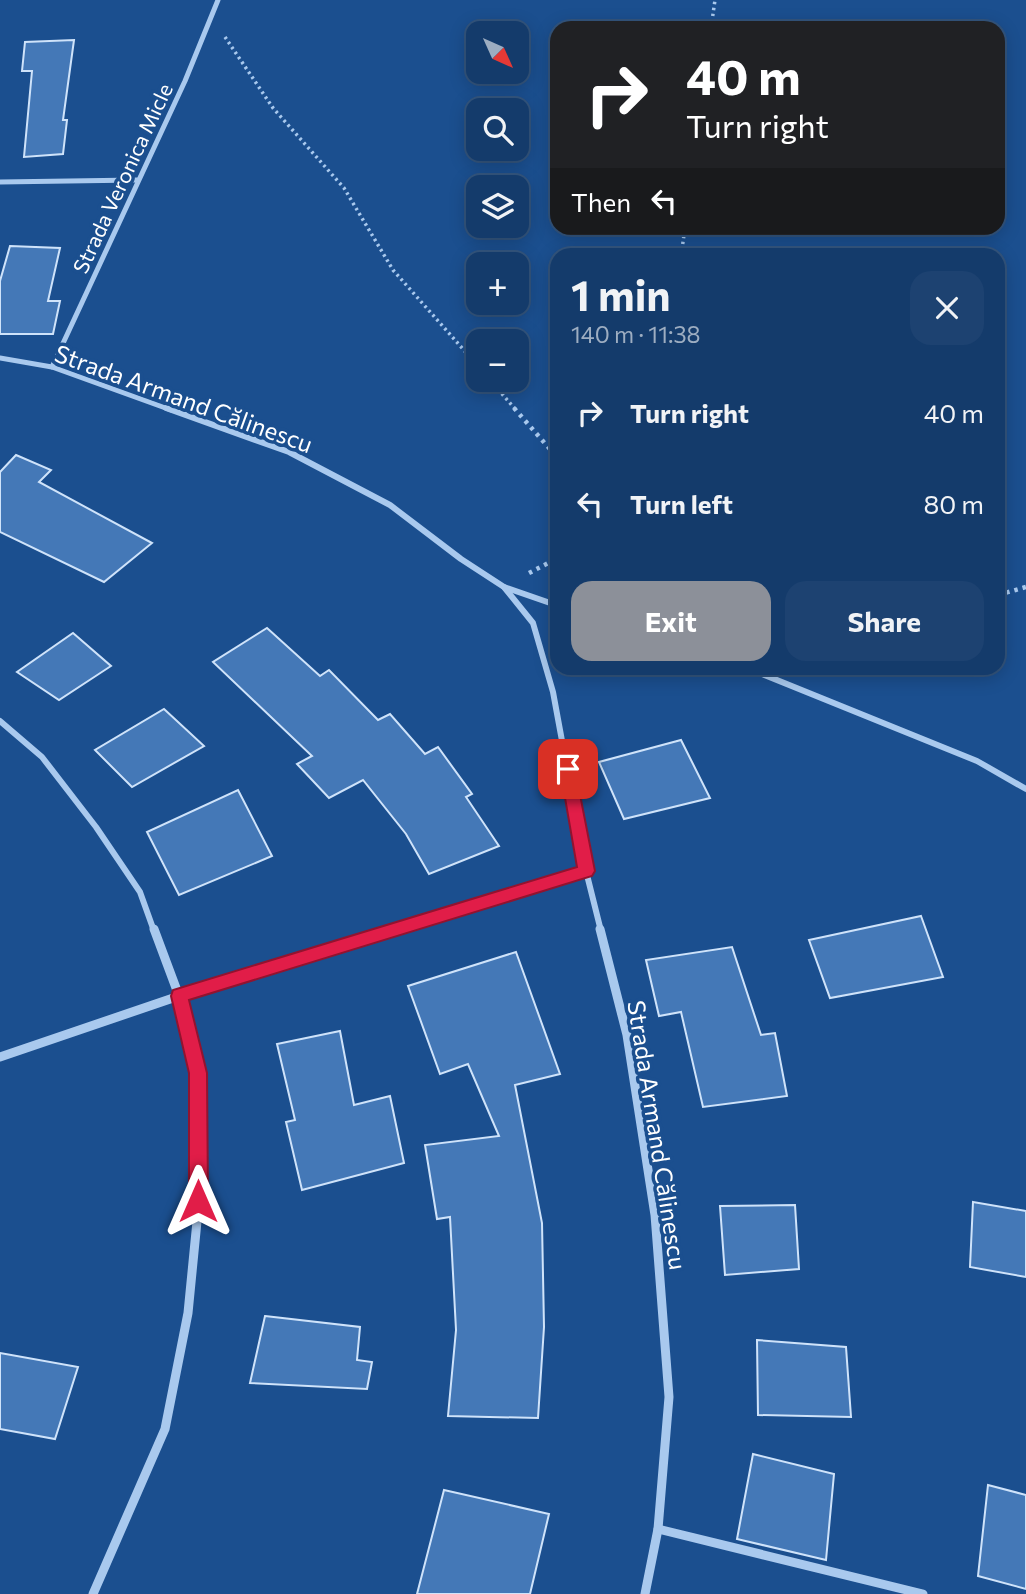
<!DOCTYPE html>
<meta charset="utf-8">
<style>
body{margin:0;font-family:Commissioner,sans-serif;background:#1d4271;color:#f1f3f6;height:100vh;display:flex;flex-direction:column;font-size:26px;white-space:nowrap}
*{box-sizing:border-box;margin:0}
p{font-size:23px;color:#9dadc1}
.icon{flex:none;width:38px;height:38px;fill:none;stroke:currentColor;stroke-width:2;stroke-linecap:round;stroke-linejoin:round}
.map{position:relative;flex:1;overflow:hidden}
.details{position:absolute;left:550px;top:248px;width:455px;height:427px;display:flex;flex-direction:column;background:#143b6b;border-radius:21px;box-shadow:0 4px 18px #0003,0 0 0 2px #33557e}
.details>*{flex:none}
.top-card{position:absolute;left:550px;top:21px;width:455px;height:214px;border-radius:21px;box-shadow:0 4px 18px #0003,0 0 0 2px #33557e;background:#202124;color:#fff;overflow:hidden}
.needle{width:46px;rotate:135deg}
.fabs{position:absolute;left:466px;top:21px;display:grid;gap:14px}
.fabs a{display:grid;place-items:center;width:63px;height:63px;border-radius:14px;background:#143b6b;box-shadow:0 4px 18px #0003,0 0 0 2px #33557e;font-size:35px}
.pin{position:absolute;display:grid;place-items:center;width:60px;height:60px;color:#fff;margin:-30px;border-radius:14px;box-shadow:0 4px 10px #0006}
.me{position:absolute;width:77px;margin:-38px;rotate:0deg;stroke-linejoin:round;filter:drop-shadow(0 0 5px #0008)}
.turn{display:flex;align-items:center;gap:24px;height:147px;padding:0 21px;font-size:32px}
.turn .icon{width:91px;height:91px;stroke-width:2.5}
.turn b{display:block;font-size:49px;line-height:60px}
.then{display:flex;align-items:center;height:66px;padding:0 21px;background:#0003;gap:14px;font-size:26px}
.round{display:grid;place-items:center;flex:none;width:74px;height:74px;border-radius:21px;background:#1d4271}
.summary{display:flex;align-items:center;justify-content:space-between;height:119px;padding:0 21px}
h1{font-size:42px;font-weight:700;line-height:52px}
.primary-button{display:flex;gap:14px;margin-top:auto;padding:14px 21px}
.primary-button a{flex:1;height:80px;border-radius:21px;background:#8c9099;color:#fff;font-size:28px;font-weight:700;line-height:80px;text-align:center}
.primary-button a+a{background:#1d4271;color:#f1f3f6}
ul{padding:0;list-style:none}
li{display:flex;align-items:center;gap:21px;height:91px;padding:0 21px}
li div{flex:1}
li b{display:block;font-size:26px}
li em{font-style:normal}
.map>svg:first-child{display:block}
.building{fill:#4478b7;stroke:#cfe3fa;stroke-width:2}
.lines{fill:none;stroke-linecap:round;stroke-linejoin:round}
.path-far1{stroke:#a9c9ee;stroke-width:3.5;stroke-dasharray:2.5 3.5;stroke-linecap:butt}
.path{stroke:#a9c9ee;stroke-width:4.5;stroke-dasharray:3.5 5;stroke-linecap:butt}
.minor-far2{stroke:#a9c9ee;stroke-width:5}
.minor-far1{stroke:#a9c9ee;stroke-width:6}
.minor{stroke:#a9c9ee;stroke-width:9}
.route{fill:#e11d48;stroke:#92132f;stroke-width:2}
.labels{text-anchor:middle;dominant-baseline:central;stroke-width:7;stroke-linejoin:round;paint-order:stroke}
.far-street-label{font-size:21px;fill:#fff;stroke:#1b4f8f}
.street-label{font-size:24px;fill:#fff;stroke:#1b4f8f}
</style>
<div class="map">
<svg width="1026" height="1594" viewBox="0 0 1026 1594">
<rect width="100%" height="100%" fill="#1b4f8f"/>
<g class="building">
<polygon points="74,40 63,120 67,120 63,154 24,157 32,71 22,71 25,42"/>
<polygon points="10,246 60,248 48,301 60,301 53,334 0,334 0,281"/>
<polygon points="16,455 51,470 39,482 152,543 104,582 0,532 0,472"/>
<polygon points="267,628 320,676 329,670 378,720 390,714 425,754 438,747 472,794 466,797 499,846 429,874 406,834 363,780 329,798 297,764 312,756 213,662"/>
<polygon points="73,633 111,666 59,700 17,672"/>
<polygon points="164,709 204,746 132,787 95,750"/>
<polygon points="681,740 710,798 624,819 599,762"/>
<polygon points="238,790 272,856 179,895 147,832"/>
<polygon points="921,916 943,977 830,998 809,940"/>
<polygon points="732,947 761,1035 775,1033 787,1096 703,1107 681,1012 659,1016 646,960"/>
<polygon points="516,952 560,1074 515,1085 542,1223 544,1327 538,1418 448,1416 456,1330 450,1217 437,1219 425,1145 499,1136 468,1064 440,1074 408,986"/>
<polygon points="340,1031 354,1105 390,1096 404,1163 302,1190 286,1122 295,1120 277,1044"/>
<polygon points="973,1202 1026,1211 1026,1277 970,1267"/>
<polygon points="795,1205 799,1269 725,1275 720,1206"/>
<polygon points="265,1316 360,1327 357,1360 372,1362 367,1389 250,1383"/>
<polygon points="757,1340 846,1347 851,1417 758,1415"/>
<polygon points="0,1353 78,1367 55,1439 0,1429"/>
<polygon points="753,1454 834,1474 826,1560 737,1539"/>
<polygon points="988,1485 1026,1495 1026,1589 978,1576"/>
<polygon points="444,1490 549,1514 530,1594 417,1594"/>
</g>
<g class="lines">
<g class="path-far1">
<polyline points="711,28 715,0"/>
<polyline points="225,37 273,108 344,188 393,270 478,366"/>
<polyline points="681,256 685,228"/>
<polyline points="490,380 516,410"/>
</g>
<g class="path">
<polyline points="514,408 556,456"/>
<polyline points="529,573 556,559"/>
<polyline points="998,595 1026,587"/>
</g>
<g class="minor-far2">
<polyline points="0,182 137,180"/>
<polyline points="0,358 52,367 171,410"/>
<polyline points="52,367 185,81 218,0"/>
</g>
<g class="minor-far1">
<polyline points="166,408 289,452 390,505 461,559 504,587 533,623 553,692 586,871 601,931"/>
<polyline points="504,587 556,605"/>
<polyline points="747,668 977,761 1026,789"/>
<polyline points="0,721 42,757 96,827 140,892 154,931"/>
<polyline points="392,931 586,871"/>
</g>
<g class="minor">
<polyline points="600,929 627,1035 655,1215 669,1397 658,1529 645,1594"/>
<polyline points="0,1057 179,996 398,929"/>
<polyline points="658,1529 923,1594"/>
<polyline points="93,1594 165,1429 188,1313 199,1201 198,1073 179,996 154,929"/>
</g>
</g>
<polygon class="route" points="568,763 575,769 595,871 592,876 189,1000 207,1073 208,1201 205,1207 198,1210 192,1207 189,1201 189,1073 171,996 173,990 577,867 560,769"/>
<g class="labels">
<g class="far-street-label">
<text transform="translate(122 178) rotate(-65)">Strada Veronica Micle</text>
</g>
<g class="street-label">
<text transform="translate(184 398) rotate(20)">Strada Armand Călinescu</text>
<text transform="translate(658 1135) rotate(81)">Strada Armand Călinescu</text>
</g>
</g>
</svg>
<div class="fabs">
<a><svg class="needle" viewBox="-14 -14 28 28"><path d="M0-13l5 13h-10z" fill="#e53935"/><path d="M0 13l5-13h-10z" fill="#9dadc1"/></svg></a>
<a><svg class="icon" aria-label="search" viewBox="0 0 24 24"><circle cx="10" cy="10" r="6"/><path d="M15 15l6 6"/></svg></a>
<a><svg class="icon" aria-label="layers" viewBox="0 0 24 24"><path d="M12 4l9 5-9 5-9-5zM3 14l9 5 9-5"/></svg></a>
<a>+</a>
<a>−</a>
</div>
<div class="pin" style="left:568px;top:769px;background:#d93025"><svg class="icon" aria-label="arrive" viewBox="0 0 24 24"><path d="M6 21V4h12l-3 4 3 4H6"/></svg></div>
<svg class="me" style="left:198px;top:1201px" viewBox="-20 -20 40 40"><path d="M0-17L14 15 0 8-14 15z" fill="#e11d48" stroke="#fff" stroke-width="4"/></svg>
<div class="top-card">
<div class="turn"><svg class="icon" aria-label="right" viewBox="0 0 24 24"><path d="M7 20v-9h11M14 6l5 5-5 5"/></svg><div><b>40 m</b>Turn right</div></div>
<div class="then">Then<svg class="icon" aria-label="left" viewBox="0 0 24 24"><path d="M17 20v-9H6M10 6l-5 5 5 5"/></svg></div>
</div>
<section class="details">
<div class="summary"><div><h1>1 min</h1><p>140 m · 11:38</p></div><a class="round"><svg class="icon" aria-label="close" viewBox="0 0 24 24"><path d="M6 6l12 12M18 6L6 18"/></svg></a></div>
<ul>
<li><svg class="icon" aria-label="right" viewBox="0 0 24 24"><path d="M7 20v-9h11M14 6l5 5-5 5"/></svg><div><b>Turn right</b></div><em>40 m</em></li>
<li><svg class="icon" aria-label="left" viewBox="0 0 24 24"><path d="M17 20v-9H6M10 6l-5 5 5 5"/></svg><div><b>Turn left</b></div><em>80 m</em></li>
</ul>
<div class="primary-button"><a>Exit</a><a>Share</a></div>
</section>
</div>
